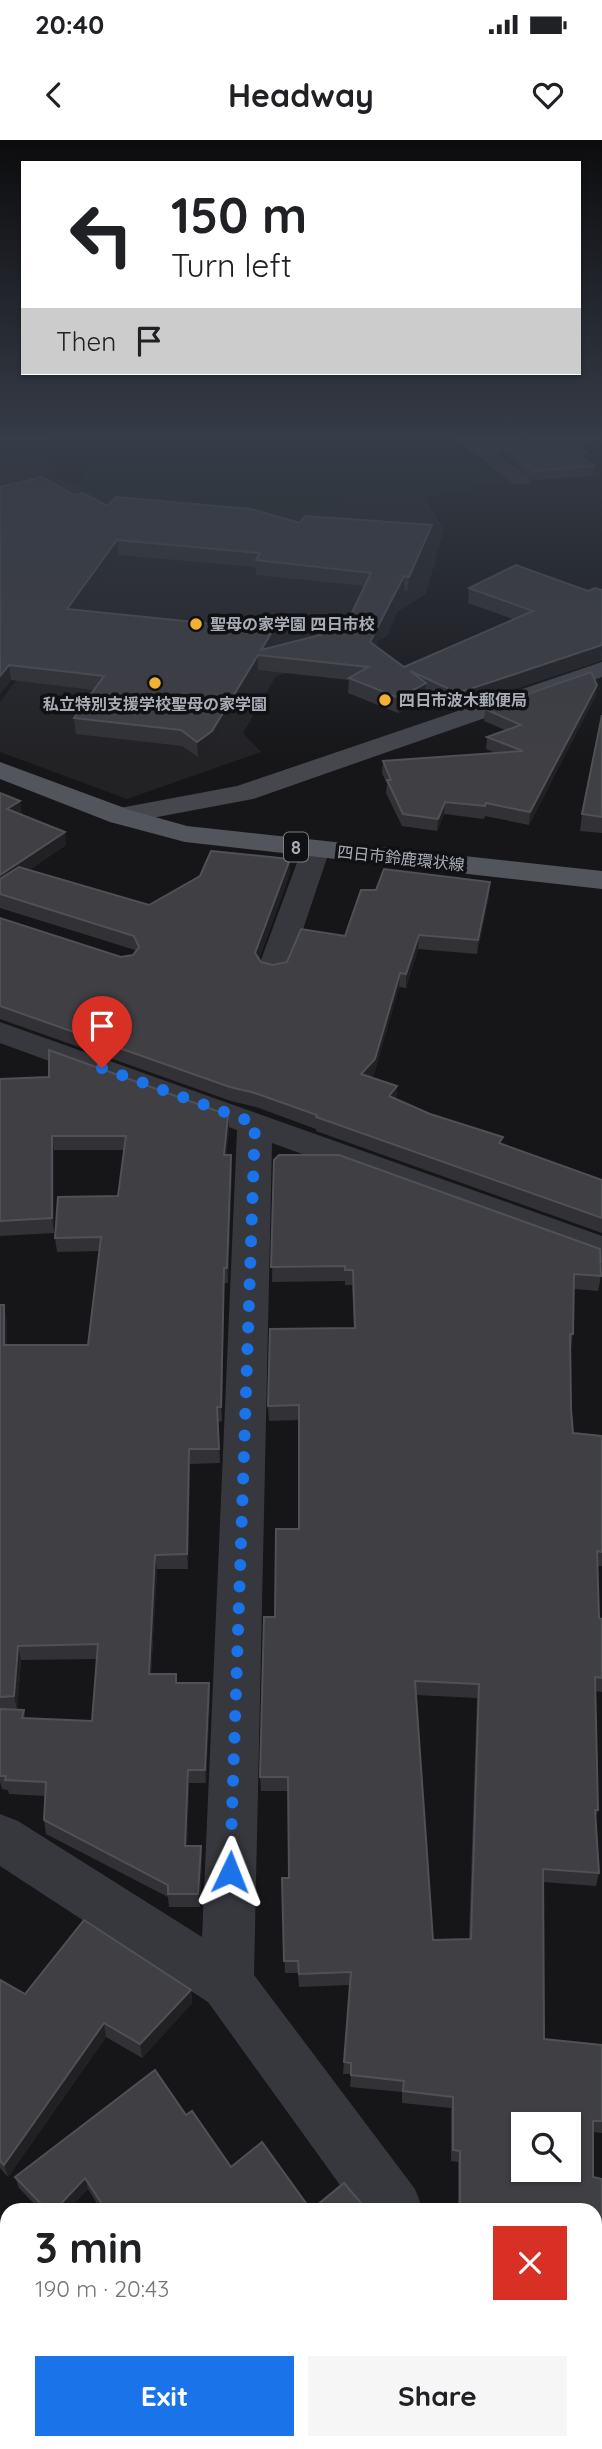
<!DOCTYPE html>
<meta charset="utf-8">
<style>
body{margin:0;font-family:Quicksand,"Noto Sans JP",sans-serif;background:#f6f6f6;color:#202124;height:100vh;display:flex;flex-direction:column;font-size:26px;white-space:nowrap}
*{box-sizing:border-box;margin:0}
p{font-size:23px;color:#757577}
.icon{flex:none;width:38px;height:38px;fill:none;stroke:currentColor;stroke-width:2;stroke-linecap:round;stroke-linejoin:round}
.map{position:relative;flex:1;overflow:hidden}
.side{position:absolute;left:0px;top:2063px;width:602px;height:247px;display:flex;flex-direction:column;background:#fff;border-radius:21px 21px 0 0;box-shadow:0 2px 5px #0004}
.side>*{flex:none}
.guide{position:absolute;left:21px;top:21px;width:560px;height:214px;border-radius:0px;box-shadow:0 2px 5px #0004;background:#fff;color:#202124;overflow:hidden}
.fabs{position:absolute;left:511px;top:1972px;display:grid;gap:14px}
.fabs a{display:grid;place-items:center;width:70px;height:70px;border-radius:0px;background:#fff;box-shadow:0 2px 5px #0004;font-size:35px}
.pin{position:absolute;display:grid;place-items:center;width:60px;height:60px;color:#fff;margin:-72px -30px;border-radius:50% 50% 50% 0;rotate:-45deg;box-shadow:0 0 7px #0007}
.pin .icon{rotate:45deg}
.me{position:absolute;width:77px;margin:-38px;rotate:2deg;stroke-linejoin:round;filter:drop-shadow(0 0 5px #0008)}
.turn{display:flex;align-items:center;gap:24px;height:147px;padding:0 35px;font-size:32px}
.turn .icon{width:91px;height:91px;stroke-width:2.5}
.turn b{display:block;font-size:49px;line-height:60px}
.then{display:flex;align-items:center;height:66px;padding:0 35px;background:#0003;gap:14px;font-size:26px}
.round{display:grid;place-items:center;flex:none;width:74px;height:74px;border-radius:0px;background:#f6f6f6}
.headline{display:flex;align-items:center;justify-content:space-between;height:119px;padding:0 35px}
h1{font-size:42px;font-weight:700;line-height:52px}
.primary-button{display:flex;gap:14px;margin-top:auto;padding:14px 35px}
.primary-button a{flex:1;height:80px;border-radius:0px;background:#1a73e8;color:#fff;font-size:28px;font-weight:700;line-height:80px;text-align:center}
.primary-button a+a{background:#f6f6f6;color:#202124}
.status{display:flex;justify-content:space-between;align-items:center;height:49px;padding:0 35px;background:#fff;direction:ltr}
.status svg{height:19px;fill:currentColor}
header{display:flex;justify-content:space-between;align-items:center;height:91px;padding:0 35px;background:#fff;font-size:32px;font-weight:700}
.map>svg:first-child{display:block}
.built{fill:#222225}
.green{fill:#1c231d}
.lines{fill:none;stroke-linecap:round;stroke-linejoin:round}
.street{fill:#37383d;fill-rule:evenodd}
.secondary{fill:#45474d;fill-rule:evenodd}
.primary{fill:#53555c;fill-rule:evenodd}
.wall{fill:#323236;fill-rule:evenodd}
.shaded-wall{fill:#212124}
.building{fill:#3f3f44;stroke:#4f5156;stroke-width:2;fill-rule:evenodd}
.route{stroke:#1a73e8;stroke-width:12;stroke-dasharray:0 21.6}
.poi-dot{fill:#f2b134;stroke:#111113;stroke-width:2.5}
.labels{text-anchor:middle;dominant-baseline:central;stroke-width:7;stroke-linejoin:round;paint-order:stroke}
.far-poi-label{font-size:16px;font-weight:bold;fill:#a8adb8;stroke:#111113;text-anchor:start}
.far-street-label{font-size:16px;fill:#a8adb8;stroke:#111113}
.shield{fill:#111113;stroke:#7b7e86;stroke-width:2}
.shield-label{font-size:18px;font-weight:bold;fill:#a8adb8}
</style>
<div class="status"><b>20:40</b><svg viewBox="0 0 49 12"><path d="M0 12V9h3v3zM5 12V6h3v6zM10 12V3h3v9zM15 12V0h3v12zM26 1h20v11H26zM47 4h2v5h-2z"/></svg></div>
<header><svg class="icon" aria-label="back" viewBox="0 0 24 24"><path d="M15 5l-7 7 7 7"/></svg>Headway<svg class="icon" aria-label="heart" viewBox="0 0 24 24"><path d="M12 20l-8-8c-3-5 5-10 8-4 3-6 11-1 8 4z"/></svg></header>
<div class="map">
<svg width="602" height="2309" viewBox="0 0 602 2309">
<rect width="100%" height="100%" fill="#161618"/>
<polygon class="built" points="0,298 52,298 55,337 120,362 288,379 369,353 424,358 444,389 426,454 397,472 387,497 367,505 368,509 276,536 243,593 261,612 127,659 0,612 0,562 23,531 0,525"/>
<polygon class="green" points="193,298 446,298 454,300 501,342 424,358 369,353 288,379 120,362 78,346 85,330 103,313"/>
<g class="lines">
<g class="street">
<polygon points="530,298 595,298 585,304 497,313 528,336 531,340 528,344 514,344 469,309 479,303"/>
<polygon points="316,700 326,703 330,709 290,828 285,835 274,837 263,835 258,828 302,709 306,703"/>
<polygon points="0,882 602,1096 602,1123 272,1003 254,1835 415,2049 423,2070 358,2070 208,1862 0,1726 0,1674 18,1681 202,1797 237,990 0,903"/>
<polygon points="595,2294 601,2309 535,2309 533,2303 595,2303"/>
</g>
<g class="secondary">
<polygon points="455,298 477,298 489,309 486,313 472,313"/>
<polygon points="602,522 602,537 253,659 120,684 110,682 106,676 110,670 120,668 237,646"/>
</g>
<polygon class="primary" points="0,622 130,670 187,686 602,731 602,749 185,702 110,682 0,639"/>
</g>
<g class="wall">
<polygon points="480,298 522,298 483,300"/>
<polygon points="505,306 585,320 594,326 593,336 534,340 504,315"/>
<path d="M0,347L74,355L107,366L300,383L432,399L408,451H404L375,506L404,527L513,479L468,463L469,448L588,451L602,450V520L457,568L426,554L425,559L398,573L348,553L349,540L258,530L213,607L198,617L182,606L76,594L74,578L94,550L11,540L0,554ZM118,415L256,427V435L365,446L344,489L272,507L273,505L78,470Z"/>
<polygon points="597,545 595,557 529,685 485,676 484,679 444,674 437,691 402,686 386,653 387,644 382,633 383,621 496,613 486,609 487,597 505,590 484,581 485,569"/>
<polygon points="602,575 602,693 580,691 582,674"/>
<polygon points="0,653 20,661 21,675 66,705 29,730 149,765 290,733 259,819 261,822 273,825 287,822 345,796 489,756 477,814 418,809 406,848 399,847 374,934 371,937 397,959 502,1004 602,1040 602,1093 316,991 316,989 256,967 231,961 0,879 0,778 121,817 133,815 136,812 135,810 0,768"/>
<path d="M0,939L228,975L229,990L226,1015L232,1030L228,1143H224L222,1281L218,1282L220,1323L190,1324L188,1429H157L151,1534H176L177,1543H209L210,1557L206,1643H189L187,1706H201L202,1719L200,1767H169L168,1757L46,1694L44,1680L45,1656L9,1654L8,1650L2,1649L0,1642V1165L7,1180V1205H88L100,1111L57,1112L55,1098L118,1056L124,1010H54V1093L0,1096ZM97,1519L92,1581L25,1578L24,1570H17L21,1520Z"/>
<path d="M274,1020L601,1136L598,1151L574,1149L573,1194L571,1209V1269L573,1293L602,1296V1426H597L599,1478L602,1479V1552L595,1551L598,1670L596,1678L599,1733L596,1746L543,1742L544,1899L602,1905V1993L593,1992V2037L602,2039V2170L595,2169V2070H458V2022L451,2021V1968L402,1963V1952L350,1947L351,1934H343L350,1845L299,1847L298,1833H285L282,1738H289L288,1651H261L260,1637L275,1477L299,1389V1280L269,1281L268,1266L354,1188L352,1145H345V1141L272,1142ZM416,1555L477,1558L469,1799L433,1800Z"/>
<polygon points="0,1840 25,1854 191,1850 192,1863 142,1918 106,1897 8,2037 0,2028"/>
<polygon points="186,1975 231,2027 311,2070 367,2070 101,2070 88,2049 68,2070 40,2070 19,2048 15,2037"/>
<polygon points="602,2227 602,2298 595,2288 595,2228"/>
<polygon points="275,2303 436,2303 435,2306 431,2309 279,2309"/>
</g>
<g class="shaded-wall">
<polygon points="586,313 585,322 576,314"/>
<polygon points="432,385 432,399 408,451 409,437"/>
<polygon points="117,400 118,415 69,483 67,469"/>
<polygon points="404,436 404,451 370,517 370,502"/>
<polygon points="273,490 273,505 266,516 261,510"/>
<polygon points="602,505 601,520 457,568 458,553"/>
<polygon points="258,515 258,530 213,607 198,617 197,602"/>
<polygon points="9,525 11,540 0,554 0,536"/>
<polygon points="426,543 425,559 398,573 399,558"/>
<polygon points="597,545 595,557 529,685 530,672"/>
<polygon points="20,661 22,674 9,683 7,669"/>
<polygon points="445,662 444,674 437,691 438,679"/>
<polygon points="65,692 66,705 0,750 0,735"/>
<polygon points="290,719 290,733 256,827 255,813"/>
<polygon points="490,742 489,756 477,814 478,800"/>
<polygon points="419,795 418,809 406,848 406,834"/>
<polygon points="400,833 399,847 374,934 361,949 361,934"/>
<polygon points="397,946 397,961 389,956"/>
<polygon points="228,975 229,990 225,1030 224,1015"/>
<polygon points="52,996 54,1010 54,1093 52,1078"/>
<polygon points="231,1015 232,1030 228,1143 227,1128"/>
<polygon points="224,1128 224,1143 222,1281 221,1267"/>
<polygon points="4,1165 7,1180 7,1220 4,1205"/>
<polygon points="189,1309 190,1324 188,1429 187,1414"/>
<polygon points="155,1415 157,1429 150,1548 149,1534"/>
<polygon points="18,1506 21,1520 17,1570 14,1556"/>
<polygon points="209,1543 210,1557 206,1643 205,1630"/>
<polygon points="188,1630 189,1643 187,1720 185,1706"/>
<polygon points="201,1706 202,1719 200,1767 198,1754"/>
<polygon points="191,1850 192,1863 142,1918 140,1904"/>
<polygon points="104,1883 106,1897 8,2037 4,2025"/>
<polygon points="85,2038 88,2049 68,2070 55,2070"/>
<polygon points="7,2270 7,2284 0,2291 0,2277"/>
<polygon points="429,2303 436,2303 435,2306 431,2309 421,2309"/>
</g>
<g class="building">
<polygon points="571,299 586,313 576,314 594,326 534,331 505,306"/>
<path d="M42,337L74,355L83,353L107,366L116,357L251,369L300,383L305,376L432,385L409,437L404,436L370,502L404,527L533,471L469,448L516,425L588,451L595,448L602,450V505L458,553L410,531L426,543L399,558L349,538L368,527L258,515L212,591L197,602L181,590L74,578L104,536L9,525L0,536V347ZM117,400L260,413L256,420L371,433L344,489L261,510L273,490L67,469Z"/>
<polygon points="591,532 597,545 530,672 486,663 485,666 445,662 438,679 403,674 387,640 391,640 383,621 523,611 487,597 521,585 485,569"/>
<polygon points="602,575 602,677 582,674"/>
<polygon points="0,653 20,661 7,669 65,692 0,735"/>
<polygon points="211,711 290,719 255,813 261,822 273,825 287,822 301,789 345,796 361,750 376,750 384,729 490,742 478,800 419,795 406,834 400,833 375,919 361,934 397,946 389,956 430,974 503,997 499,1003 602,1040 602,1078 316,977 317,975 255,953 230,947 0,866 0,778 121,817 133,815 139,807 134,796 0,754 0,739 19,727 149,765 200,736"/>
<polygon points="49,910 228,975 224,1015 231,1015 227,1128 224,1128 221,1267 217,1267 219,1309 189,1309 187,1414 155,1415 149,1534 176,1534 176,1543 209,1543 205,1630 188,1630 185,1706 201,1706 198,1754 168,1754 168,1745 44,1680 46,1642 5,1640 6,1636 0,1636 0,1569 24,1570 22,1578 92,1581 98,1504 18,1506 14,1556 0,1557 0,1165 4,1165 4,1205 88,1205 101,1097 55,1098 58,1057 118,1056 126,996 52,996 52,1078 0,1081 0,939 49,937"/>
<path d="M279,1015H339L600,1109L601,1136L574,1134L573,1194H570L571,1269L573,1293L602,1296V1412L597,1411L599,1478L602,1479V1538L595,1537L598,1670H595L599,1733L543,1729L544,1899L602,1905V1981H593V2037L602,2039V2160L595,2159V2070H460V2011L453,2010V1957L403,1951L404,1941L351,1935V1923L344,1922L351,1832L299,1834L298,1821H284L282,1738H289L288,1637H260L264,1477H275L276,1389H299V1265L268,1266L270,1189L355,1188L353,1130H345V1126L271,1127L274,1020ZM415,1541L479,1544L471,1799L433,1800ZM523,1984H569V2030H523Z"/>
<polygon points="84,1780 191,1850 140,1904 104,1883 4,2025 0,2021 0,1840 25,1854"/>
<polygon points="155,1930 186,1975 192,1971 231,2027 262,2002 311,2070 344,2043 367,2070 106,2070 85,2038 55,2070 47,2070 15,2037"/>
<polygon points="7,2143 7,2270 0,2277 0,2150"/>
<polygon points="602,2227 602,2290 595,2280 595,2228"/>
<polygon points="25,2303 201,2303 204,2309 17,2309"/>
<polygon points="280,2303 429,2303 421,2309 284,2309"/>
</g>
<linearGradient id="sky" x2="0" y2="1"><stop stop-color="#0c0c0d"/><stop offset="0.48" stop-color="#363c48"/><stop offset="1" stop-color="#363c48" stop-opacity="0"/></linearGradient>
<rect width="602" height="621" fill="url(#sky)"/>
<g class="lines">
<polyline class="route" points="102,928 255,983 230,1732"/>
</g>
<g class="poi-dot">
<circle cx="196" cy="484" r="7"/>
<circle cx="155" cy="543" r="7"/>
<circle cx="385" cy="560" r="7"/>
</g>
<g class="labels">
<g class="far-poi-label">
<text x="210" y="484">聖母の家学園 四日市校</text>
<text x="399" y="560">四日市波木郵便局</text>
<text x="155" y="564" text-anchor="middle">私立特別支援学校聖母の家学園</text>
</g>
<g class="far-street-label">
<text transform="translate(401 718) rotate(6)">四日市鈴鹿環状線</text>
</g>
<rect class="shield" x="284" y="692.5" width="24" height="29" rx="5"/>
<g class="shield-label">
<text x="296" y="707">8</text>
</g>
</g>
</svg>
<div class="fabs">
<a><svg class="icon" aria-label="search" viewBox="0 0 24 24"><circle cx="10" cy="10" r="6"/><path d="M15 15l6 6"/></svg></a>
</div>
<div class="pin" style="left:102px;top:928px;background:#d93025"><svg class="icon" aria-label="arrive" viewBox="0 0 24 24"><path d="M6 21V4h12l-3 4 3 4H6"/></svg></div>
<svg class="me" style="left:230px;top:1732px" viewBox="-20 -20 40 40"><path d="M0-17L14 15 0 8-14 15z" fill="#1a73e8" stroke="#fff" stroke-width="4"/></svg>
<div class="guide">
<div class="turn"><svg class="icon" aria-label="left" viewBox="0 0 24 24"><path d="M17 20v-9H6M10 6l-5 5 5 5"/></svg><div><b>150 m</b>Turn left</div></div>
<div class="then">Then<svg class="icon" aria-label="arrive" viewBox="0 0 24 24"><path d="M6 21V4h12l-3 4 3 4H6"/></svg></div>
</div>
<section class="side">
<div class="headline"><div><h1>3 min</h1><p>190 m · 20:43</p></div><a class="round" style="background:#d93025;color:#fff"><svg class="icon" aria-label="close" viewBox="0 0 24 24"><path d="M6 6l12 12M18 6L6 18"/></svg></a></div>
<div class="primary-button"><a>Exit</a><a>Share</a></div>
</section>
</div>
